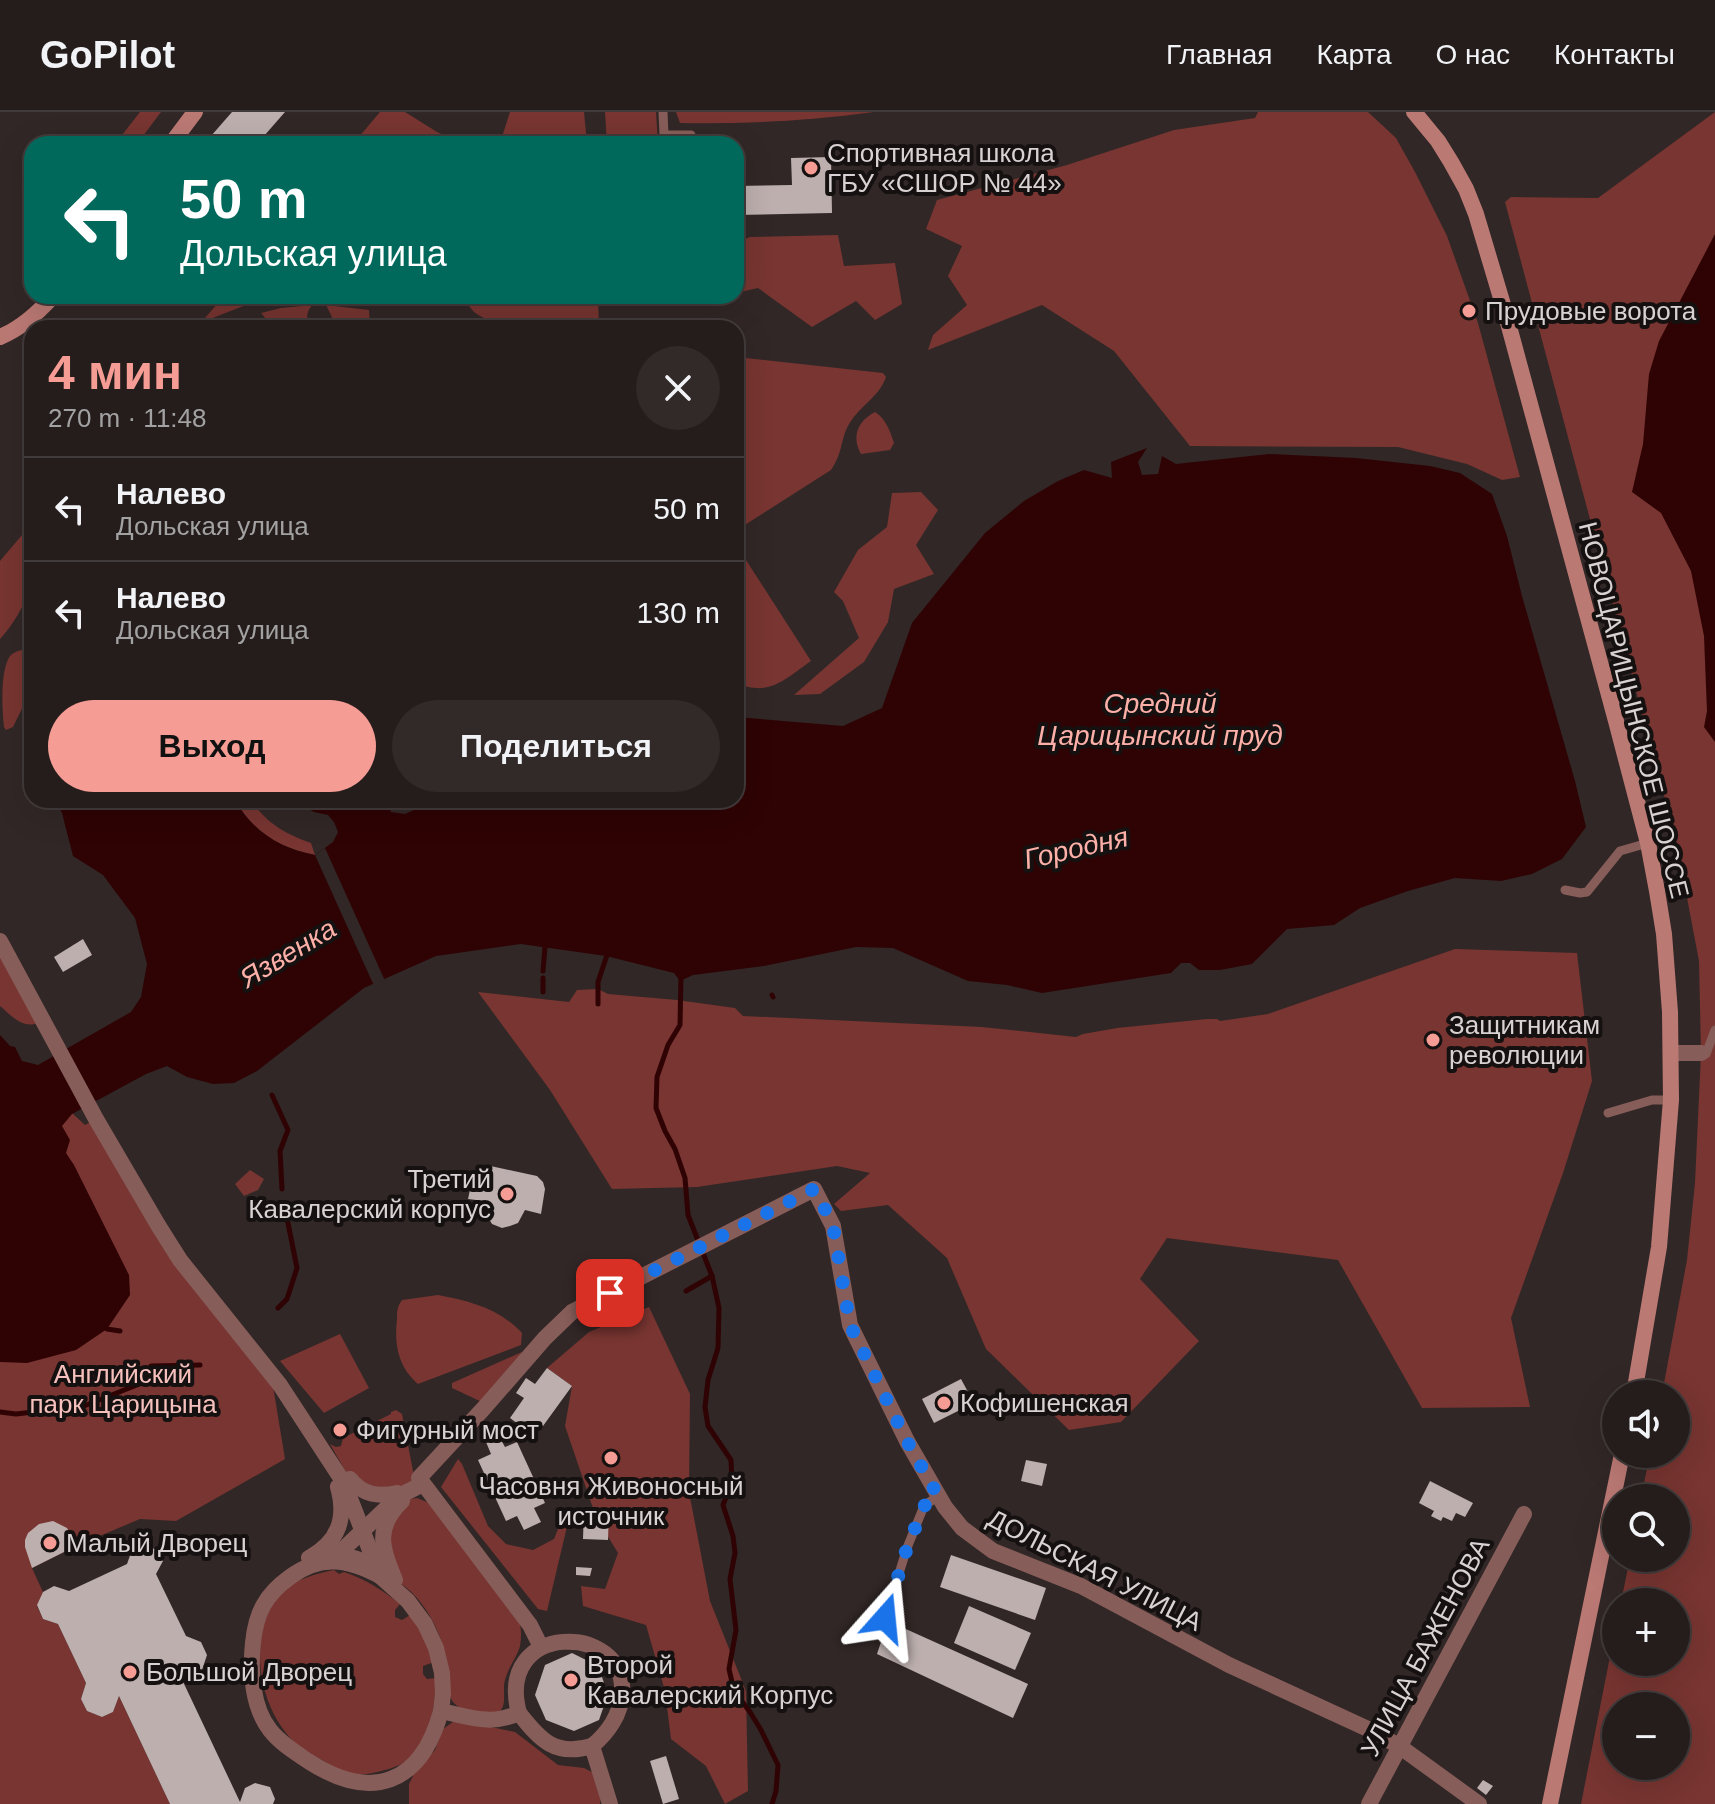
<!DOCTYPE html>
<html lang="ru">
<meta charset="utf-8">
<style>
body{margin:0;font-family:Arial,sans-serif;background:#312a29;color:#f1f3f6;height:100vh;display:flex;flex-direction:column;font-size:30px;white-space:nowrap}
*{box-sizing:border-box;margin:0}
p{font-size:26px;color:#a3a2a3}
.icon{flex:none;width:44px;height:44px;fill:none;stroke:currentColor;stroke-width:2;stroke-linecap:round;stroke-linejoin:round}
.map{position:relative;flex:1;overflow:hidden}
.side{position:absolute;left:24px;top:208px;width:720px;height:488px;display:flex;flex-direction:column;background:#251d1c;border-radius:24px;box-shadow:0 8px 32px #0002,0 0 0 2px #423b3b}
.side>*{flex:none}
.top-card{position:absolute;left:24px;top:24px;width:720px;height:168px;border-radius:24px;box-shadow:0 8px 32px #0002,0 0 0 2px #423b3b;background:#00695c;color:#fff;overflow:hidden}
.buttons{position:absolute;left:1602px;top:1268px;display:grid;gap:16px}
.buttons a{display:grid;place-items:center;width:88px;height:88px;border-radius:50%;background:#251d1c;box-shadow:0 8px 32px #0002,0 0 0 2px #423b3b;font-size:40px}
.pin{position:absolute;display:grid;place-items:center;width:68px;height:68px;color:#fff;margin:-34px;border-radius:16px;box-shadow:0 4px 12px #0006}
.me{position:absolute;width:88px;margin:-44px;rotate:18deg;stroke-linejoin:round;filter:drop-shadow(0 0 6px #0008)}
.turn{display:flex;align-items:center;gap:28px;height:168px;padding:0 24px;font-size:36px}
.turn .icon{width:104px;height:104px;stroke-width:2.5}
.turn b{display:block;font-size:56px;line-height:68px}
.round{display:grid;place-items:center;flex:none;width:84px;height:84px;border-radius:42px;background:#312a29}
.summary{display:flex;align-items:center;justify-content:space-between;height:136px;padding:0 24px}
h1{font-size:48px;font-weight:700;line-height:60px;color:#f59c94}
.action{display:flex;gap:16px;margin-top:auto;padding:16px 24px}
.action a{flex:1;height:92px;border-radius:48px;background:#f59c94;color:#111;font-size:32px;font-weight:700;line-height:92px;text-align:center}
.action a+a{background:#312a29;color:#f1f3f6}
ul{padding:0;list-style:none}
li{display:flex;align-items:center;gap:24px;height:104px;padding:0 24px;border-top:2px solid #423b3b}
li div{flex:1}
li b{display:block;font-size:30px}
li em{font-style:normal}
header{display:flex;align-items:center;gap:48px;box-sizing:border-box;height:112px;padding:0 40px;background:#251d1c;border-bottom:2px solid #423b3b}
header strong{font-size:38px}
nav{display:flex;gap:44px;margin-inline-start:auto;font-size:28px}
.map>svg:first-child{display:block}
.green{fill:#783531;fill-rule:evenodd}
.water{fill:#2f0304}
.pier{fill:#312726}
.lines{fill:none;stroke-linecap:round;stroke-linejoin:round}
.stream{stroke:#2f0304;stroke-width:5}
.building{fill:#bcafae}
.lane{stroke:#875d59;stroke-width:9}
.street{stroke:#875d59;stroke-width:16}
.secondary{stroke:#bb7974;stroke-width:16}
.route{stroke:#1a73e8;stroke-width:14;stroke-dasharray:0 25.2}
.poi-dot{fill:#f59c94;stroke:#161111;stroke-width:3}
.labels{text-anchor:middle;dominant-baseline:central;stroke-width:8;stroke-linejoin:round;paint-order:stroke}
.poi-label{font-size:26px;fill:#d9d2d2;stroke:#161111;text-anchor:start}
.street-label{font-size:26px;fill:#d9d2d2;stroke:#161111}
.park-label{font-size:26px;fill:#f6c1bc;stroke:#161111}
.water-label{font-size:28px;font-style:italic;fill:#fdb0a8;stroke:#161111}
</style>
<header>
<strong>GoPilot</strong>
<nav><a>Главная</a><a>Карта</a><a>О нас</a><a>Контакты</a></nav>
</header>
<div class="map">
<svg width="1715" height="1692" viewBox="0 0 1715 1692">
<rect width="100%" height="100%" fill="#312726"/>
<g class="green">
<polygon points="140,0 161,0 137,32 115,32"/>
<polygon points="380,0 405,0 437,20 463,32 353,32"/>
<polygon points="510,0 584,0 587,32 510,32 501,28"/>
<polygon points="605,0 656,0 658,32 607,32"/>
<path d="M676,0H874C811,9 745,12 680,11Z"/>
<polygon points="1258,0 1368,0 1396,26 1415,60 1447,124 1478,211 1520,365 1502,368 1467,352 1398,335 1190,334 1114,239 1042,193 928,238 933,223 967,193 948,164 962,134 926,117 937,88 1067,53 1174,18 1255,6"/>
<path d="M1715,0V1692H1581L1616,1514V1550H1676V1490H1621L1630,1446H1676V1386H1641L1650,1342H1676V1282H1662L1687,1148L1695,1071L1701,941L1699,849L1676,728L1505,90L1511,85L1598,86ZM1616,1594H1676V1654H1616Z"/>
<polygon points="838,123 844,154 895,151 902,192 875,208 856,189 812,215 758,176 736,181 736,131 750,125"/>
<polygon points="224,184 278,184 246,193 205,209 205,206"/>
<path d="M463,184H598L599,216C569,216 496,219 474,200C469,195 466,189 463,184Z"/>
<path d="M312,193C306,201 305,207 313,215L265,216L266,207L261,201L281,196Z"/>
<polygon points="326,193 369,198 370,216 325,215 332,205"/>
<path d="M736,245L883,261L886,265C879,286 857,295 847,316C840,331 843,340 831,358L737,418Z"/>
<path d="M875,300C886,307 890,319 894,331L890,338L861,342C851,324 858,309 875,300Z"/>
<polygon points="921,380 938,398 916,433 934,462 894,477 888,510 864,550 820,582 794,583 859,526 843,489 834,480 858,438 887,415 892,381"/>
<path d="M22,423C48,453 23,502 0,527V449Z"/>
<path d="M736,435L739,437L811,549C796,559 777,578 756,576C750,576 742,573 736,572Z"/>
<path d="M28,537H32V576L13,615L6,618L4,615C2,596 0,559 10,544C15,539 21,538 28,537Z"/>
<path d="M235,688H251C266,711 285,722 311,731L315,743C281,737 252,719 235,688Z"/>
<polygon points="1455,837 1577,841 1592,969 1563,1061 1511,1206 1530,1295 1422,1296 1338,1148 1167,1126 1140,1167 1199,1229 1121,1310 1069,1318 986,1237 947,1146 888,1093 841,1099 834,1092 870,1061 837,1054 697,1075 612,1077 550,978 478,880 569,890 577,878 598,877 608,882 677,888 735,896 743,904 982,915 1076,925 1083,922 1117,916 1207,907 1217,907 1220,909 1268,902"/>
<path d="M0,841L38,911C22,917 12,904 0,894Z"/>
<polygon points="72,1001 85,1013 96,1007 273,1274 285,1347 176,1409 140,1407 76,1434 32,1456 43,1480 37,1494 43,1507 58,1512 86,1571 81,1587 87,1599 102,1605 113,1600 119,1584 170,1692 0,1692 0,1015"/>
<polygon points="250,1058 264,1067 258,1078 244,1084 235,1072"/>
<path d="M438,1183C470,1189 500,1197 522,1221L521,1233L418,1272C398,1255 394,1232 397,1207C397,1199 397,1195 402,1188Z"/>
<polygon points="649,1195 690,1282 689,1380 710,1489 746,1579 748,1679 725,1692 706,1654 671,1627 665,1579 646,1513 583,1494 581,1474 605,1477 618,1441 596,1405 565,1314 572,1274 547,1256 589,1220"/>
<polygon points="340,1222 369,1276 324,1301 280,1249"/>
<polygon points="522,1240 526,1244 484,1291 452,1276 452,1271"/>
<polygon points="396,1298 402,1302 414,1364 412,1370 397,1381 350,1367 330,1332 336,1335 341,1334 343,1326 391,1302 391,1300"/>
<polygon points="458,1347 462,1352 488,1414 506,1432 533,1438 554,1427 564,1402 570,1402 547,1499 538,1497 441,1375"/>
<path d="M417,1386L432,1392L518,1503C521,1513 522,1523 520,1534C517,1545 508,1556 505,1568C502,1577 507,1590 501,1598C493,1608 462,1600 455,1592C447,1585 450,1571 449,1562C445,1527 427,1486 395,1468L383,1425L410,1387Z"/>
<path d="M334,1458L339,1462L344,1460C367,1468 381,1477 400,1492L395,1498V1505L402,1508L410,1503L422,1521L434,1550L423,1554V1562L427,1567L437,1566C434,1591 433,1614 420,1637C413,1648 397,1655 385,1658C355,1666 348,1664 322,1648C314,1644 303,1639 296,1632C267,1604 255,1561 262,1521C270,1478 295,1466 334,1458Z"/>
<polygon points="453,1610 468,1610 515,1620 558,1653 584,1656 596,1662 601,1684 600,1692 409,1692 409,1672 415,1660 435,1638 443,1617"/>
</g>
<g class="water">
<polygon points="1715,122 1715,630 1704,615 1707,599 1704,524 1691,459 1661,401 1632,380 1643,332 1649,262 1659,229"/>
<path d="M1147,336L1138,350L1142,363L1158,362L1162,344L1176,352L1269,342L1356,346L1430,354L1460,361L1492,382L1507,424L1522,484L1575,669L1586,715L1562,747L1532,762L1501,769L1455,766L1408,779L1360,796L1334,813L1287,817L1252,852L1220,858H1199L1190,851H1181L1171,861L1042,881L1007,873L968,869L893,836L856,835L764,854L693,863L680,869L674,861L606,844L521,832L436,844L364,876L257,959L234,971L213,972L187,965L167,954L146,962L72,1002L62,1014L70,1028L66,1041L74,1053L129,1163L130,1183L107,1217L76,1238L27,1251L0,1250V923L10,934L15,935L22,949L38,953L131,900L141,885L147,852L135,806L103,763L73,744L62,701L56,688H235C252,719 281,737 315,743L333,730L338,720L334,710L328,703L314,700L293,688H386L391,700L405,702L418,696L423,688H736V605L843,614L882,596L912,511L985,421L1024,389L1058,369L1084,358L1112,366L1111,350Z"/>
</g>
<polygon class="pier" points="325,736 386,871 375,876 315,743"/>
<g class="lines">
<g class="stream">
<polyline points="543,859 545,835"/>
<polyline points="681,862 680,913 668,933 657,965 656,996 665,1019 675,1037 685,1066 688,1103 712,1164 719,1196 718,1236 708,1268 705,1295 708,1314 731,1348 732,1370 723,1393 733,1424 735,1441 730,1467 736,1518 729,1557 734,1579 750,1600 761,1618 778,1653 776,1679 772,1692"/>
<polyline points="543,866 543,880"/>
<polyline points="772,883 773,885"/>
<polyline points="598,892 598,870 608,840"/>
<polyline points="272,983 288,1018 280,1039 282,1077"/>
<polyline points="686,1179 712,1164"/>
<polyline points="278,1196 287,1187 297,1156 285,1096"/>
<polyline points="107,1217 120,1219"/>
<polyline points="151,1254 200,1253"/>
<polyline points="0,1300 16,1302 84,1294 157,1265"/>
</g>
</g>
<g class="building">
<polygon points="232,0 285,0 257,32 204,32"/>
<polygon points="831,45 832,101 736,103 736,74 792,73 791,46"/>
<polygon points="1471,192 1475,203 1468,206 1463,195"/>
<polygon points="83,827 92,843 63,860 54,845"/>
<polygon points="486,1053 537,1064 543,1070 545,1077 541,1102 525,1098 518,1111 510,1114 502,1116 492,1112 486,1102 484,1089 468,1087 474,1059"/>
<polygon points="547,1256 572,1274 543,1314 537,1309 529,1320 510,1306 524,1286 516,1281 526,1266 535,1272"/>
<polygon points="961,1267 974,1291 934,1311 922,1287"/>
<polygon points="499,1324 505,1335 517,1330 545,1391 534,1396 541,1410 524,1418 517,1404 506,1409 478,1348 491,1342 486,1330"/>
<polygon points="608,1339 615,1340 618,1346 614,1352 608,1351 604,1345"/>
<polygon points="1026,1348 1047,1352 1042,1374 1021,1369"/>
<polygon points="1430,1369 1473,1391 1465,1405 1456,1401 1452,1409 1443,1405 1441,1409 1431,1404 1434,1399 1419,1391"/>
<polygon points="584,1396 609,1397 608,1428 583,1427"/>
<polygon points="53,1409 67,1416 76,1434 32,1456 25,1435 25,1428 28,1421 39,1412"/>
<polygon points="142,1433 158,1438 163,1449 156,1462 186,1524 201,1530 207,1543 202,1558 191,1563 177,1557 240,1690 245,1676 255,1671 270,1675 275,1687 273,1692 170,1692 119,1584 113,1600 102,1605 87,1599 81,1587 86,1571 58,1512 43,1507 37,1493 43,1480 54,1474 69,1479 127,1452 132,1438"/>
<polygon points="951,1443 1046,1476 1035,1508 940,1475"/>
<polygon points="576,1455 592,1456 590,1464 576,1463"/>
<polygon points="969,1494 1031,1521 1015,1558 954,1531"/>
<polygon points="888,1509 1028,1572 1013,1606 877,1542"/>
<polygon points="572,1541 598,1554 608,1582 599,1608 574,1619 546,1608 535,1583 545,1553"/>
<polygon points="666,1644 679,1687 663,1692 650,1649"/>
<polygon points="1483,1668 1493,1674 1486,1683 1477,1676"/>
</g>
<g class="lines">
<g class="lane">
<polyline points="663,0 664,23 691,23 691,32"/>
<polyline points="1565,778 1580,781 1587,780 1620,739 1648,731"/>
<polyline points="1706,942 1715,918"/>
<polyline points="1608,1001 1652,988 1671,988"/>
<polyline points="885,1506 907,1436 924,1394 938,1384"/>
</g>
<g class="street">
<path d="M0,829L96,1007L158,1113L180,1148L280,1273L344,1371L380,1464L408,1489L425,1512L436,1536L442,1561L443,1582L441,1599C470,1605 491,1614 519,1601C540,1628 555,1645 592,1634L610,1692"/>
<polyline points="1671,941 1701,941"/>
<path d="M350,1367C363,1383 378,1385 397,1381L402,1389C374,1416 382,1436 395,1468C359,1444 352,1441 309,1446C338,1430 347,1407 338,1375Z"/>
<polyline points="333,1447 399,1384 423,1372"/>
<path d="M380,1464C348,1447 321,1442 290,1465C265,1483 256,1501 253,1531C250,1559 252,1595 270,1618C280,1631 295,1640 308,1649C371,1690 421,1673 441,1599"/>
<polyline points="541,1535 530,1513 419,1366 484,1296 545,1226 572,1200 814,1077 833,1114 850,1213 907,1329 945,1395 962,1416 993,1439 1081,1474 1229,1553 1368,1617 1399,1634 1479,1692"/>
<path d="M519,1601C494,1509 627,1510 622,1581C621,1602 608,1621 592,1634"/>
<polyline points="1369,1692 1524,1402"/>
</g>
<g class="secondary">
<polyline points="1414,0 1438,29 1451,50 1466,77 1476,102 1504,196 1616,609 1648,731 1657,779 1664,822 1670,900 1671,988 1659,1135 1634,1282"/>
<polyline points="171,32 195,0"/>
<path d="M0,225C22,216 38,201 53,184"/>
<polyline points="1550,1692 1622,1342"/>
</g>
</g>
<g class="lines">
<polyline class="route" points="610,1181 814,1077 829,1105 833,1114 850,1213 907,1329 938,1384 924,1394 907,1436 885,1506"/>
</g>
<g class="poi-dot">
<circle cx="811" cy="56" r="8"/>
<circle cx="1469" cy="199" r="8"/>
<circle cx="1433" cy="928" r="8"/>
<circle cx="507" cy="1082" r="8"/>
<circle cx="944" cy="1291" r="8"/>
<circle cx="340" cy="1318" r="8"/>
<circle cx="611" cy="1346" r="8"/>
<circle cx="50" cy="1431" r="8"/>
<circle cx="130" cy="1560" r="8"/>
<circle cx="571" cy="1568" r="8"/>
</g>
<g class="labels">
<g class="poi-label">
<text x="827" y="41">Спортивная школа<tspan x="827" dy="30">ГБУ «СШОР № 44»</tspan></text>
<text x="1485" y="199">Прудовые ворота</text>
<text x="1449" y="913">Защитникам<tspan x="1449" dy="30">революции</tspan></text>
<text x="491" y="1067" text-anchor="end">Третий<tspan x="491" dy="30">Кавалерский корпус</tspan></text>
<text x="960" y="1291">Кофишенская</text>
<text x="356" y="1318">Фигурный мост</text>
<text x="611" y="1374" text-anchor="middle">Часовня Живоносный<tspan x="611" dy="30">источник</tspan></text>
<text x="66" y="1431">Малый Дворец</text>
<text x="587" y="1553">Второй<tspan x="587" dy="30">Кавалерский Корпус</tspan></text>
<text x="146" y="1560">Большой Дворец</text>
</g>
<g class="street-label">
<text transform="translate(1634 598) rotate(76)">НОВОЦАРИЦЫНСКОЕ ШОССЕ</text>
<text transform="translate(1095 1458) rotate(27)">ДОЛЬСКАЯ УЛИЦА</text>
<text transform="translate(1425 1535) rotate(-62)">УЛИЦА БАЖЕНОВА</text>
</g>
<g class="park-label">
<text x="123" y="1262">Английский<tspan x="123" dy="30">парк Царицына</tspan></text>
</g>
<g class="water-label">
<text x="1160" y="591">Средний<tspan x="1160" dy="32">Царицынский пруд</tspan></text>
<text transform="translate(1076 736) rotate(-13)">Городня</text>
<text transform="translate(288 841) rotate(-31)">Язвенка</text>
</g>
</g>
</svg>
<div class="buttons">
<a><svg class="icon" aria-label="sound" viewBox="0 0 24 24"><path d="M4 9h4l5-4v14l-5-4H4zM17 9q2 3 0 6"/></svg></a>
<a><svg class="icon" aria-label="search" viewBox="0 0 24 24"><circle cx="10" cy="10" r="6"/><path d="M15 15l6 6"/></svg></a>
<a>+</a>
<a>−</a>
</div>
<div class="pin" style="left:610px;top:1181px;background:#d93025"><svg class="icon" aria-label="arrive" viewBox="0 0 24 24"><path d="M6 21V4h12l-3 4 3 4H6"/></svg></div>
<svg class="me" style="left:885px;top:1506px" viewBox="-20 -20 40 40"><path d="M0-17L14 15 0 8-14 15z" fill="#1a73e8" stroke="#fff" stroke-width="4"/></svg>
<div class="top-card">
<div class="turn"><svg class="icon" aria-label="left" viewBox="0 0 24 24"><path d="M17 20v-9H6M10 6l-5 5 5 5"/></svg><div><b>50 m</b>Дольская улица</div></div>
</div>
<section class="side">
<div class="summary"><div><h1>4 мин</h1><p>270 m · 11:48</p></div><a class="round"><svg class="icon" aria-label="close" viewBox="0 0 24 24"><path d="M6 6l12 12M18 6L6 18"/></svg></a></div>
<ul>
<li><svg class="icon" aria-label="left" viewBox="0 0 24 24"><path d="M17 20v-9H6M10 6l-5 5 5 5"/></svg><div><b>Налево</b><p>Дольская улица</p></div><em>50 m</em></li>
<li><svg class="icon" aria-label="left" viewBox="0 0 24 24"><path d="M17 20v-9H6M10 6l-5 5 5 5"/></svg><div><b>Налево</b><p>Дольская улица</p></div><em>130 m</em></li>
</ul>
<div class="action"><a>Выход</a><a>Поделиться</a></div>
</section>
</div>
